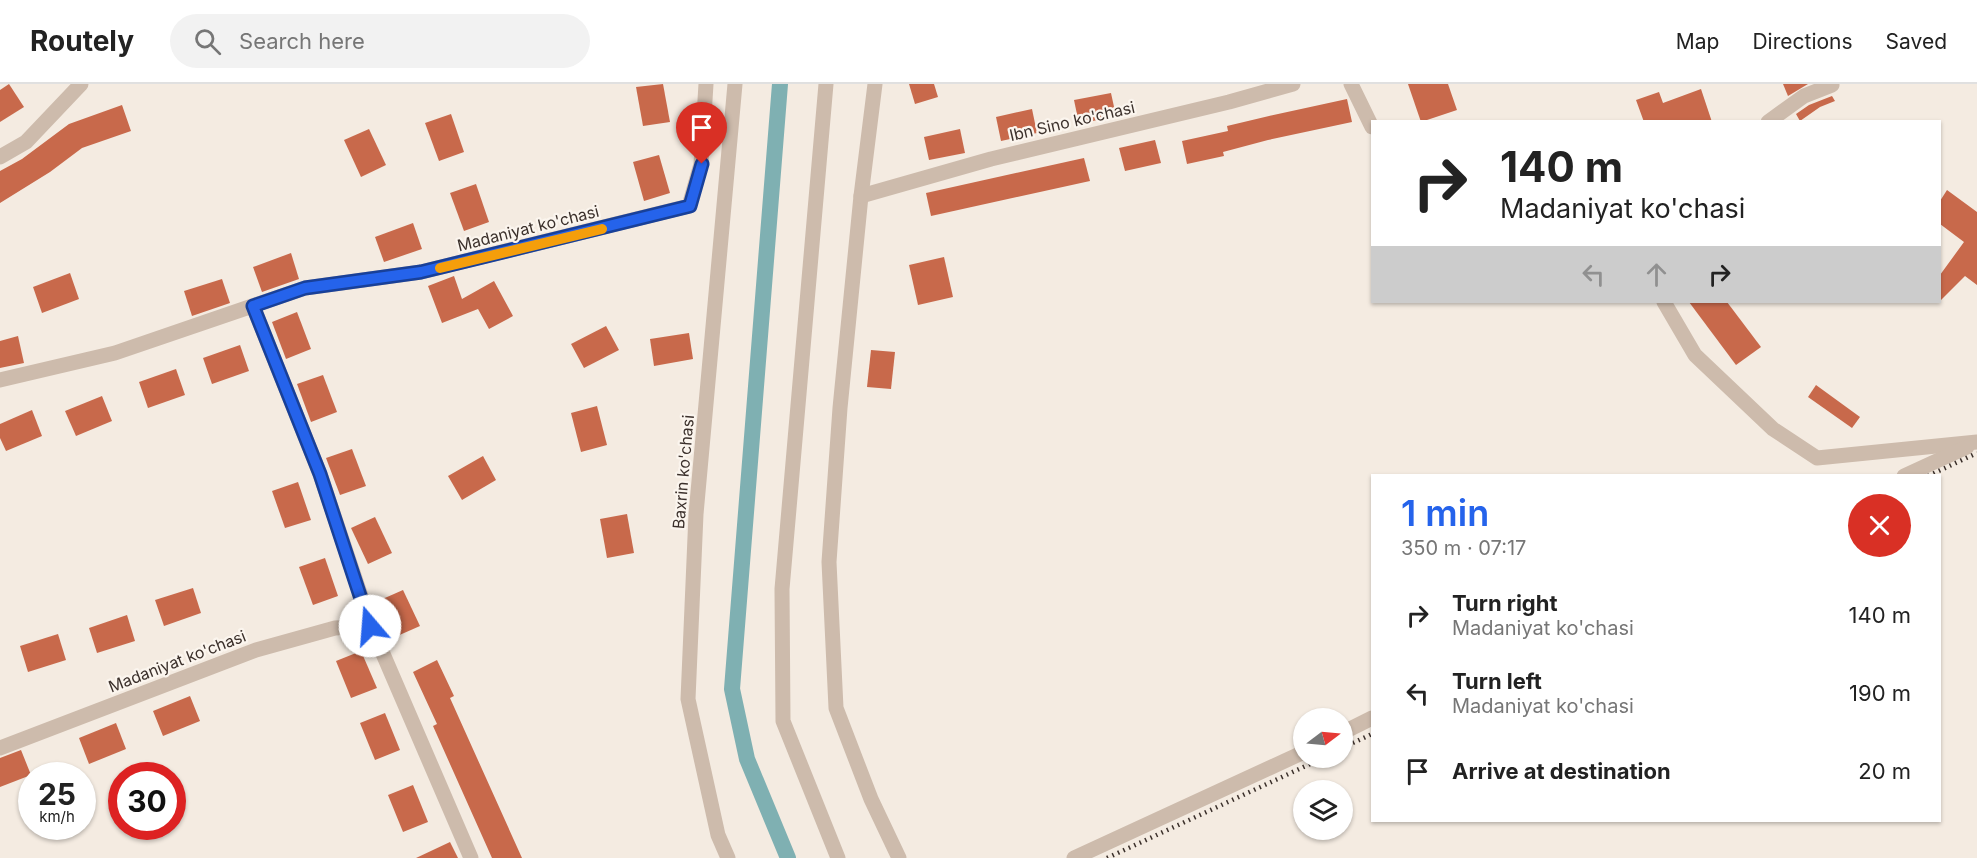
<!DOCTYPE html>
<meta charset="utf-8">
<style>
body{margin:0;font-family:Inter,sans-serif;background:#f2f2f2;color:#222;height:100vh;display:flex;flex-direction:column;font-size:22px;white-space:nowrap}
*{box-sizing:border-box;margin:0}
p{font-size:20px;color:#767676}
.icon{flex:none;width:33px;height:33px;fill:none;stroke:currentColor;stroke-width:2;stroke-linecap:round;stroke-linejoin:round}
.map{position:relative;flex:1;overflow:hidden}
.side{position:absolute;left:1371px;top:390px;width:570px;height:348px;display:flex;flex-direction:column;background:#fff;border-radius:0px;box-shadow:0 2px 4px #0004}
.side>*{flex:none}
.hud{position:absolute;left:1371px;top:36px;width:570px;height:183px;border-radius:0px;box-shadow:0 2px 4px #0004;background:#fff;color:#222;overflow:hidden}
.needle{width:39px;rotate:74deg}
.fabs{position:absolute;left:1293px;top:624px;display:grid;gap:12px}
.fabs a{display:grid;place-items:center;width:60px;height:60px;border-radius:50%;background:#fff;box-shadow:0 2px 4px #0004;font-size:30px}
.speed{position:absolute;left:18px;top:678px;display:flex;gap:12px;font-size:30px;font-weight:700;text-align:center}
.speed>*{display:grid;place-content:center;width:78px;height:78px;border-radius:50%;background:#fff;box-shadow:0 2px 4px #0004;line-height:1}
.speed small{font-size:15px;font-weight:400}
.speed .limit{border:9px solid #d22;background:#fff;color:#111}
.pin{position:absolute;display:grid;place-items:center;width:51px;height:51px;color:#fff;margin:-62px -26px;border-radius:50% 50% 50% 0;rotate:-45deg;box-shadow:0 0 6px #0007}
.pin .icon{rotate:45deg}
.me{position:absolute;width:66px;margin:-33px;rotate:342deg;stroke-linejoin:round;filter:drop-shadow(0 0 4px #0008)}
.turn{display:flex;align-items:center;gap:21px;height:126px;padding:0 30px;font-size:27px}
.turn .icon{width:78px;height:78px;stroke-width:2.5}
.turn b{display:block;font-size:42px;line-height:51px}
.lanes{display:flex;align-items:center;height:57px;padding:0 30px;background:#0003;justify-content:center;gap:30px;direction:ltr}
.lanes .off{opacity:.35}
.round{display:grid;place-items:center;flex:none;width:63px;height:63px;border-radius:32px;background:#f2f2f2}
.overview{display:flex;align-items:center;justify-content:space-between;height:102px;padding:0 30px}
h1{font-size:36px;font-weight:600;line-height:45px;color:#2563eb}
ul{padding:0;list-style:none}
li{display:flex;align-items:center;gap:18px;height:78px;padding:0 30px}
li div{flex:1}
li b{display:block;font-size:22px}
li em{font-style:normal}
header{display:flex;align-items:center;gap:36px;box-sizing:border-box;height:84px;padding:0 30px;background:#fff;border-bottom:2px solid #e0e0e0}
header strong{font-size:28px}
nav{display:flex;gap:33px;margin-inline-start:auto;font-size:21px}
.search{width:420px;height:54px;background:#f2f2f2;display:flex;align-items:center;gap:15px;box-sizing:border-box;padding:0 21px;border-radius:33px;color:#767676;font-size:22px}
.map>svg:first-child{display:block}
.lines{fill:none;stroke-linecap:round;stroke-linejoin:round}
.canal{stroke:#7fb0b2;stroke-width:16}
.building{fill:#c8694b}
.minor{stroke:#cdbbac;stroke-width:15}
.rail{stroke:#3b302b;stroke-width:4.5;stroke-dasharray:1.5 4.5;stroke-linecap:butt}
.route-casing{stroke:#184099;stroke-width:15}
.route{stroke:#2563eb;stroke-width:10}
.slow{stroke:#f59e0b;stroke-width:10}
.labels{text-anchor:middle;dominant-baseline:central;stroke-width:4.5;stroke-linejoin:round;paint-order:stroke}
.street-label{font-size:16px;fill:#3b302b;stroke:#fbf5ee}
</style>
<header>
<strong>Routely</strong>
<div class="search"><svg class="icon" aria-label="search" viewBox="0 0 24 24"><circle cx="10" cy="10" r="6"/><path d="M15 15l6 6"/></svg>Search here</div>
<nav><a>Map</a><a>Directions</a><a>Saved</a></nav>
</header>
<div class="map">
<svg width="1977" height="774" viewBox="0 0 1977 774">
<rect width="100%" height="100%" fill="#f4ebe1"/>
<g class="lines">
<polyline class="canal" points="780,0 732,605 747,675 788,774"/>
</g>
<g class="building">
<polygon points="9,0 24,23 0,38 0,6"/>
<polygon points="663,0 670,38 643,42 636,3"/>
<polygon points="909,0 934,0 938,13 915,20"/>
<polygon points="1408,0 1448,0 1457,26 1421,38"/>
<polygon points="1783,0 1808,0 1788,12"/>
<polygon points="1701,5 1712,38 1644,38 1636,16 1659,8 1663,19"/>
<polygon points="1111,9 1116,32 1079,40 1074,16"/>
<polygon points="1832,12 1835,17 1820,23 1800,37 1796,30 1809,21"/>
<polygon points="1347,15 1352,38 1268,56 1223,68 1224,72 1187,80 1182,57 1228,47 1227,42 1269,32"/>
<polygon points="122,21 131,47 82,64 50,88 0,119 0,87 22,75 69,40"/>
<polygon points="1032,25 1037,49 1001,57 996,33"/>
<polygon points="451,30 464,68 439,77 425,39"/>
<polygon points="369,45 386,81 361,93 344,56"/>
<polygon points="960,45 965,69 929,76 924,53"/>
<polygon points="1155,56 1161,79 1125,87 1119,64"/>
<polygon points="659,71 670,109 644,117 633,78"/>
<polygon points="1084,74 1090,97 931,132 926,109"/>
<polygon points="476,100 489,138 464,147 450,109"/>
<polygon points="1947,106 1977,128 1977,201 1965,192 1940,217 1940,191 1964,158 1940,140 1940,117"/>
<polygon points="413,139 422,165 384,178 375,153"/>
<polygon points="291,169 299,195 262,208 253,183"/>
<polygon points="944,173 953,213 918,221 909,181"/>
<polygon points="70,189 79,215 42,229 33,203"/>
<polygon points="454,192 462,215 494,197 513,232 489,245 478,225 442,239 428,202"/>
<polygon points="222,195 230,219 192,232 184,207"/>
<polygon points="1689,218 1727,218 1761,263 1736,281"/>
<polygon points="297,228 311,265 286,275 272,238"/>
<polygon points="606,242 619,266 584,284 571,260"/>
<polygon points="689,249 693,275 654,282 650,255"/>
<polygon points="18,252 24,279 0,284 0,257"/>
<polygon points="240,261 249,287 212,300 203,274"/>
<polygon points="871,266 895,268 891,305 867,303"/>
<polygon points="176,285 185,311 148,324 139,298"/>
<polygon points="323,291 337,328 311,338 297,300"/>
<polygon points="1816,301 1860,333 1852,344 1808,313"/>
<polygon points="102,312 112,337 76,352 65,327"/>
<polygon points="597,322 607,361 581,368 571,329"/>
<polygon points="32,326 42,352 6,367 0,354 0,340"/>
<polygon points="352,365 366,402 340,411 326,374"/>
<polygon points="483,372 496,396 462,416 448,392"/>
<polygon points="298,398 311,436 285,444 272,407"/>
<polygon points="627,430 634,469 607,474 600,435"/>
<polygon points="375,433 392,469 368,480 351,444"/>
<polygon points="325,474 338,512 313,521 299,483"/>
<polygon points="193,504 201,529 164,542 155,516"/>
<polygon points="403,506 420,542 395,553 378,517"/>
<polygon points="127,531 135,557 97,569 89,544"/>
<polygon points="58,550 66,576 28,588 20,562"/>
<polygon points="361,567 377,604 351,614 336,577"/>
<polygon points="437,576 454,612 450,614 522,774 492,774 433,642 437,640 413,588"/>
<polygon points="190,612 200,637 163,652 153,627"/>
<polygon points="385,629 400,666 375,676 360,639"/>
<polygon points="116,639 126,665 89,680 79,654"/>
<polygon points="21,666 31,691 0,703 0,674"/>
<polygon points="413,701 428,738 403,748 388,711"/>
<polygon points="450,758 458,774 416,774"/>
</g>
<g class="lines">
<g class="minor">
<polyline points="826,0 782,505 783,637 838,774"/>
<polyline points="875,0 861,112 840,324 829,478 836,624 871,715 899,774"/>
<polyline points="1351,0 1372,43"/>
<polyline points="1768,38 1804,12 1832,1"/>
<polyline points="0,73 26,58 81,0"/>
<polyline points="861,112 991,75 1229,18 1293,0"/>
<polyline points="1664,218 1695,271 1773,345 1817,374 1977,358"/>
<polyline points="253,222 320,390 371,542 471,774"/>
<polyline points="0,296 115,269 305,204 421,188 689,122 701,80 706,0"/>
<polyline points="1904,392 1967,363"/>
<polyline points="1342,649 1372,634"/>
<polyline points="0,664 256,566 335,544 371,542"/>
<polyline points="728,774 718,751 688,615 696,430 735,0"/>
<polyline points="1074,774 1304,668"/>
</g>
<g class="rail">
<polyline points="1928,392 1977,369"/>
<polyline points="1342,664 1372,650"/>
<polyline points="1107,774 1323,674"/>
</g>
</g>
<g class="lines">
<defs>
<polyline id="route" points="370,542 320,390 253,222 305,204 421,188 690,122 702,80"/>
</defs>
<use href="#route" class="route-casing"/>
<use href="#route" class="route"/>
<polyline class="slow" points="440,184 602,145"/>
</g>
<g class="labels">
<g class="street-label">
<text transform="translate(1072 37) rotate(-13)">Ibn Sino ko'chasi</text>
<text transform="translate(528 144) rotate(-14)">Madaniyat ko'chasi</text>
<text transform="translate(683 388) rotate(-85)">Baxrin ko'chasi</text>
<text transform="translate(177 577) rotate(-21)">Madaniyat ko'chasi</text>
</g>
</g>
</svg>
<div class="fabs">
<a><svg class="needle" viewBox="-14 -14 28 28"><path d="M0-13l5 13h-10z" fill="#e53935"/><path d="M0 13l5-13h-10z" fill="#767676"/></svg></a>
<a><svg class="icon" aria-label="layers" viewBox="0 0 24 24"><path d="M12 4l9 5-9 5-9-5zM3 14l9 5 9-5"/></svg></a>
</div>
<div class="speed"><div>25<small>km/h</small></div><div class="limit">30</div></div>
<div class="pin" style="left:702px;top:80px;background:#d93025"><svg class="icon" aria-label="arrive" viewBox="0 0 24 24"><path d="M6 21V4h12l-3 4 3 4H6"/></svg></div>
<svg class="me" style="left:370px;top:542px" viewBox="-20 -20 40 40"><circle r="19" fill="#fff"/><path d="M0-13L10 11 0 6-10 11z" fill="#2563eb"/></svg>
<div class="hud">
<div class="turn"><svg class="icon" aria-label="right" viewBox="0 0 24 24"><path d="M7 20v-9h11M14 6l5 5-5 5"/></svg><div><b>140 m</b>Madaniyat ko'chasi</div></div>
<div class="lanes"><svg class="icon off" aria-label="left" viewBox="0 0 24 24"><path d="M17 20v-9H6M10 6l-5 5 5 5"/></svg><svg class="icon off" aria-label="ahead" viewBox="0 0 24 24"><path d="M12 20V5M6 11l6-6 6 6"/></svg><svg class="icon" aria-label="right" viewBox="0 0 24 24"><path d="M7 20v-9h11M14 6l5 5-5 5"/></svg></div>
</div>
<section class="side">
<div class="overview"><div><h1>1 min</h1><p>350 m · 07:17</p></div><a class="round" style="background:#d93025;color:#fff"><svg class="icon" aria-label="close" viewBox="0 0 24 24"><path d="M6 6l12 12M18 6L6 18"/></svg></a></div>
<ul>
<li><svg class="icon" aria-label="right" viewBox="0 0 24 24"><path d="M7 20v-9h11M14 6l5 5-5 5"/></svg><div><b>Turn right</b><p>Madaniyat ko'chasi</p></div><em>140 m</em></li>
<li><svg class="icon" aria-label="left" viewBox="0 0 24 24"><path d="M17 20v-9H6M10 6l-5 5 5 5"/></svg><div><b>Turn left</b><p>Madaniyat ko'chasi</p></div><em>190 m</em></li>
<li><svg class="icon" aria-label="arrive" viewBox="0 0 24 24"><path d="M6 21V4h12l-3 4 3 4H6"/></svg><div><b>Arrive at destination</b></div><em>20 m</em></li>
</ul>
</section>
</div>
